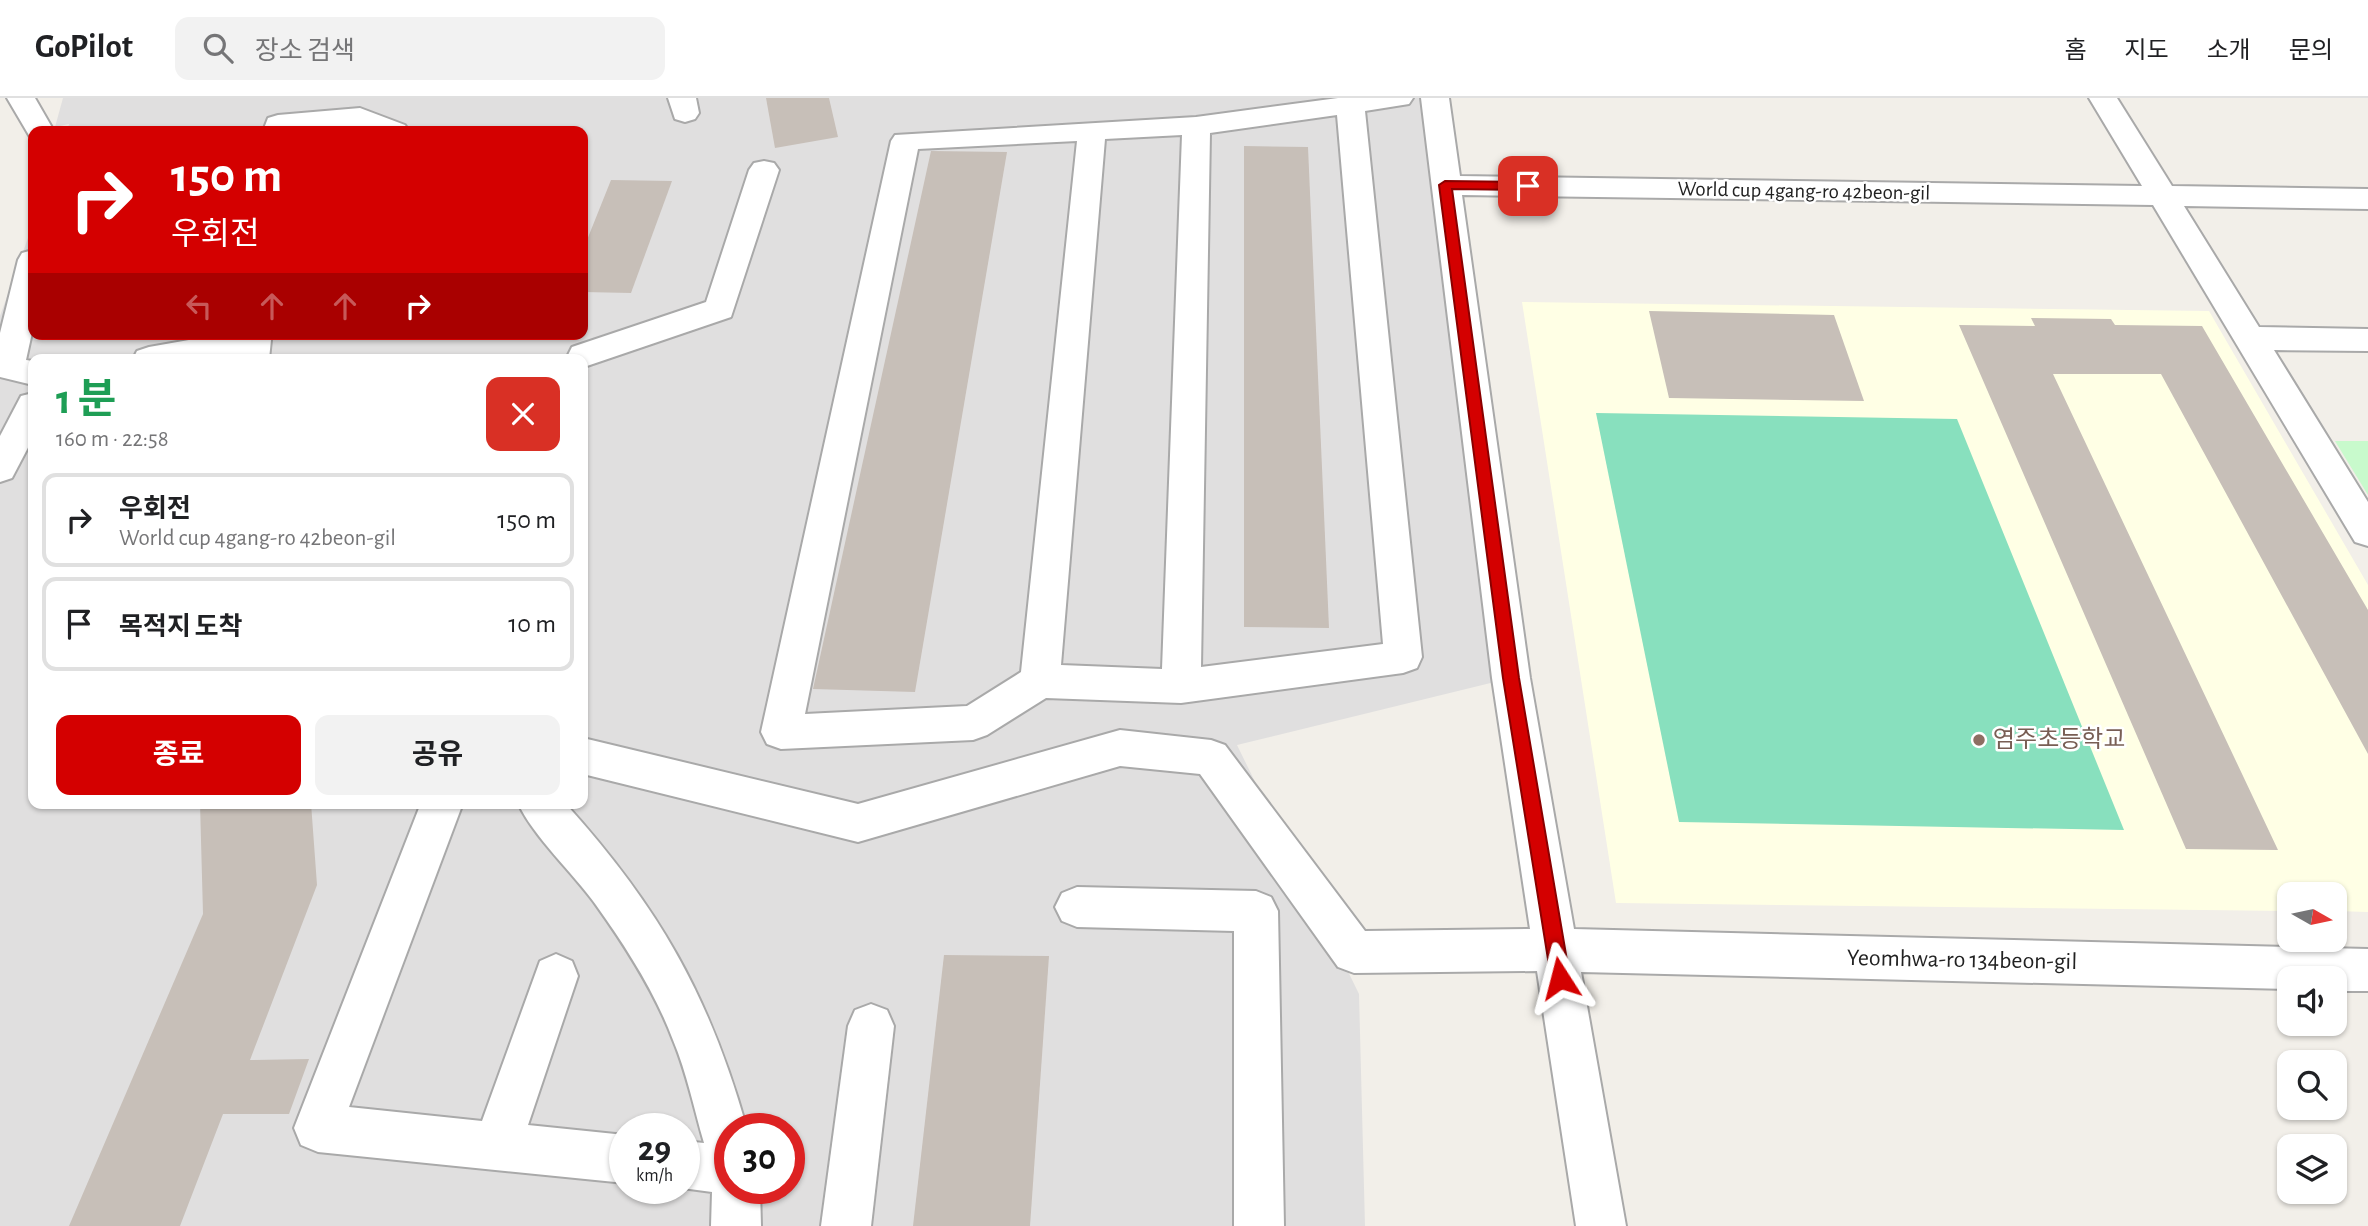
<!DOCTYPE html>
<html lang="ko">
<meta charset="utf-8">
<style>
body{margin:0;font-family:"Alegreya Sans","Noto Sans KR",sans-serif;background:#f2f2f2;color:#202124;height:100vh;display:flex;flex-direction:column;font-size:26px;white-space:nowrap}
*{box-sizing:border-box;margin:0}
p{font-size:23px;color:#757577}
.icon{flex:none;width:38px;height:38px;fill:none;stroke:currentColor;stroke-width:2;stroke-linecap:round;stroke-linejoin:round}
.map{position:relative;flex:1;overflow:hidden}
.details{position:absolute;left:28px;top:256px;width:560px;height:455px;display:flex;flex-direction:column;background:#fff;border-radius:14px;box-shadow:0 2px 5px #0004}
.details>*{flex:none}
.banner{position:absolute;left:28px;top:28px;width:560px;height:214px;border-radius:14px;box-shadow:0 2px 5px #0004;background:#d40000;color:#fff;overflow:hidden}
.needle{width:46px;rotate:99deg}
.fabs{position:absolute;left:2277px;top:784px;display:grid;gap:14px}
.fabs a{display:grid;place-items:center;width:70px;height:70px;border-radius:14px;background:#fff;box-shadow:0 2px 5px #0004;font-size:35px}
.speed{position:absolute;left:609px;top:1015px;display:flex;gap:14px;font-size:35px;font-weight:700;text-align:center}
.speed>*{display:grid;place-content:center;width:91px;height:91px;border-radius:50%;background:#fff;box-shadow:0 2px 5px #0004;line-height:1}
.speed small{font-size:18px;font-weight:400}
.speed .limit{border:10px solid #d22;background:#fff;color:#111}
.pin{position:absolute;display:grid;place-items:center;width:60px;height:60px;color:#fff;margin:-30px;border-radius:14px;box-shadow:0 4px 10px #0006}
.me{position:absolute;width:77px;margin:-38px;rotate:351deg;stroke-linejoin:round;filter:drop-shadow(0 0 5px #0008)}
.turn{display:flex;align-items:center;gap:24px;height:147px;padding:0 28px;font-size:32px}
.turn .icon{width:91px;height:91px;stroke-width:2.5}
.turn b{display:block;font-size:49px;line-height:60px}
.lanes{display:flex;align-items:center;height:66px;padding:0 28px;background:#0003;justify-content:center;gap:35px;direction:ltr}
.lanes .off{opacity:.35}
.round{display:grid;place-items:center;flex:none;width:74px;height:74px;border-radius:14px;background:#f2f2f2}
.summary{display:flex;align-items:center;justify-content:space-between;height:119px;padding:0 28px}
h1{font-size:42px;font-weight:700;line-height:52px;color:#1e9e55}
.button{display:flex;gap:14px;margin-top:auto;padding:14px 28px}
.button a{flex:1;height:80px;border-radius:14px;background:#d40000;color:#fff;font-size:28px;font-weight:700;line-height:80px;text-align:center}
.button a+a{background:#f2f2f2;color:#202124}
ul{padding:0;list-style:none}
li{display:flex;align-items:center;gap:21px;height:94px;margin:0 14px 10px;padding:0 14px;border:4px solid #e0e0e0;border-radius:14px}
li div{flex:1}
li b{display:block;font-size:26px}
li em{font-style:normal}
header{display:flex;align-items:center;gap:42px;box-sizing:border-box;height:98px;padding:0 35px;background:#fff;border-bottom:2px solid #e0e0e0}
header strong{font-size:33px}
nav{display:flex;gap:38px;margin-inline-start:auto;font-size:24px}
.search{width:490px;height:63px;background:#f2f2f2;display:flex;align-items:center;gap:18px;box-sizing:border-box;padding:0 24px;border-radius:14px;color:#757577;font-size:26px}
.map>svg:first-child{display:block}
.residential{fill:#e0dfdf;fill-rule:evenodd}
.education{fill:#ffffe5}
.park{fill:#c8facc}
.pitch{fill:#88e0be}
.building{fill:#c7bfb8}
.lines{fill:none;stroke-linecap:round;stroke-linejoin:round}
.minor-casing{stroke:#a9a9a9;stroke-width:4}
.minor{fill:#fff;fill-rule:evenodd}
.route{fill:#d40000;stroke:#8a0000;stroke-width:2}
.education-dot{fill:#8d6e63;stroke:#fff;stroke-width:2.5}
.labels{text-anchor:middle;dominant-baseline:central;stroke-width:5;stroke-linejoin:round;paint-order:stroke}
.far-street-label{font-size:21px;fill:#222;stroke:#fff}
.education-label{font-size:24px;fill:#785e54;stroke:#fff;text-anchor:start}
.street-label{font-size:24px;fill:#222;stroke:#fff}
</style>
<header>
<strong>GoPilot</strong>
<div class="search"><svg class="icon" aria-label="search" viewBox="0 0 24 24"><circle cx="10" cy="10" r="6"/><path d="M15 15l6 6"/></svg>장소 검색</div>
<nav><a>홈</a><a>지도</a><a>소개</a><a>문의</a></nav>
</header>
<div class="map">
<svg width="2368" height="1128" viewBox="0 0 2368 1128">
<rect width="100%" height="100%" fill="#f2efe9"/>
<path class="residential" d="M63,0H1435L1511,580L1237,647L1359,896L1365,1128H0V218L33,126V236H583V33H67L69,26L55,29ZM33,261H583V705H33ZM625,1031H684V1090H625ZM730,1031H789V1090H730Z"/>
<polygon class="education" points="1522,204 2209,213 2368,487 2368,814 2335,813 2334,796 2289,796 2289,813 1616,805"/>
<polygon class="park" points="2335,343 2368,343 2368,397"/>
<polygon class="pitch" points="1596,315 1957,321 2124,732 1679,724"/>
<g class="building">
<polygon points="766,0 829,0 838,39 775,50"/>
<polygon points="1244,48 1308,49 1329,530 1244,529"/>
<polygon points="931,53 1007,54 915,594 813,591"/>
<polygon points="611,82 672,83 631,195 583,194 583,152"/>
<polygon points="1649,213 1834,217 1864,303 1669,300"/>
<polygon points="2031,220 2111,221 2115,227 2202,228 2368,512 2368,656 2161,276 2053,276 2278,752 2186,751 1959,227 2035,228"/>
<polygon points="200,705 311,705 317,787 250,962 309,961 289,1016 223,1016 180,1128 69,1128 203,816"/>
<polygon points="944,857 1049,858 1030,1128 913,1128"/>
</g>
<g class="lines">
<defs>
<g id="minor">
<polygon points="7,0 35,0 54,33 33,33 33,40 30,39"/>
<polygon points="668,0 696,0 699,15 695,21 685,24 675,21"/>
<path d="M1338,0H1413L1409,6L1365,13L1422,559L1417,570L1403,575L1181,605L1046,600L987,637L973,642L781,651L767,646L761,634L891,43L895,37L1196,19ZM1337,17L1383,546L1201,569L1210,35ZM1182,37L1162,571L1061,567L1105,41ZM1077,43L1021,574L967,608L805,616L918,51Z"/>
<polygon points="1421,0 1449,0 1460,78 2142,88 2089,0 2117,0 2172,88 2368,91 2368,111 2184,108 2259,229 2368,231 2368,253 2274,252 2368,404 2368,448 2355,444 2153,107 1462,97 1530,580 1574,831 2368,851 2368,893 2334,893 2334,880 2289,880 2289,891 1581,874 1626,1128 1576,1128 1537,873 1354,875 1338,869 1200,676 1120,668 858,744 583,676 583,640 858,706 1120,632 1211,642 1225,647 1365,833 1530,831 1492,580"/>
<polygon points="360,10 405,27 409,33 370,33 357,28 263,33 268,20 278,17"/>
<polygon points="764,63 774,65 779,72 731,219 584,269 583,261 570,261 568,257 572,249 706,204 749,72 754,65"/>
<polygon points="33,152 33,230 26,262 33,263 33,287 0,279 0,235 18,162 22,155"/>
<polygon points="223,236 268,236 271,242 269,261 237,261 237,257 215,261 133,261 137,253 149,249"/>
<polygon points="33,295 33,340 12,380 0,384 0,338 21,298"/>
<polygon points="421,705 463,705 349,1009 482,1023 540,863 556,856 572,863 578,878 528,1027 625,1037 625,1085 318,1054 301,1047 294,1030"/>
<path d="M518,705H565C659,809 709,897 747,1031H730V1090H760L761,1128H711L712,1094L682,1090H684V1043L704,1045C694,1011 687,975 673,942C655,894 626,849 596,807C574,776 532,737 518,705Z"/>
<polygon points="1077,789 1256,793 1271,799 1278,813 1284,1128 1234,1128 1234,833 1077,829 1062,823 1055,809 1062,795"/>
<polygon points="871,906 887,912 894,928 871,1128 821,1128 848,928 855,912"/>
</g>
</defs>
<use href="#minor" class="minor-casing"/>
<use href="#minor" class="minor"/>
</g>
<polygon class="route" points="1445,83 1528,84 1534,88 1528,92 1452,91 1519,580 1570,880 1567,886 1560,889 1554,886 1551,880 1503,580 1439,87"/>
<circle class="education-dot" cx="1979" cy="642" r="7"/>
<g class="labels">
<g class="far-street-label">
<text transform="translate(1804 93) rotate(1)">World cup 4gang-ro 42beon-gil</text>
</g>
<g class="education-label">
<text x="1993" y="642">염주초등학교</text>
</g>
<g class="street-label">
<text transform="translate(1962 862) rotate(1)">Yeomhwa-ro 134beon-gil</text>
</g>
</g>
</svg>
<div class="fabs">
<a><svg class="needle" viewBox="-14 -14 28 28"><path d="M0-13l5 13h-10z" fill="#e53935"/><path d="M0 13l5-13h-10z" fill="#757577"/></svg></a>
<a><svg class="icon" aria-label="sound" viewBox="0 0 24 24"><path d="M4 9h4l5-4v14l-5-4H4zM17 9q2 3 0 6"/></svg></a>
<a><svg class="icon" aria-label="search" viewBox="0 0 24 24"><circle cx="10" cy="10" r="6"/><path d="M15 15l6 6"/></svg></a>
<a><svg class="icon" aria-label="layers" viewBox="0 0 24 24"><path d="M12 4l9 5-9 5-9-5zM3 14l9 5 9-5"/></svg></a>
</div>
<div class="speed"><div>29<small>km/h</small></div><div class="limit">30</div></div>
<div class="pin" style="left:1528px;top:88px;background:#d93025"><svg class="icon" aria-label="arrive" viewBox="0 0 24 24"><path d="M6 21V4h12l-3 4 3 4H6"/></svg></div>
<svg class="me" style="left:1560px;top:880px" viewBox="-20 -20 40 40"><path d="M0-17L14 15 0 8-14 15z" fill="#d40000" stroke="#fff" stroke-width="4"/></svg>
<div class="banner">
<div class="turn"><svg class="icon" aria-label="right" viewBox="0 0 24 24"><path d="M7 20v-9h11M14 6l5 5-5 5"/></svg><div><b>150 m</b>우회전</div></div>
<div class="lanes"><svg class="icon off" aria-label="left" viewBox="0 0 24 24"><path d="M17 20v-9H6M10 6l-5 5 5 5"/></svg><svg class="icon off" aria-label="ahead" viewBox="0 0 24 24"><path d="M12 20V5M6 11l6-6 6 6"/></svg><svg class="icon off" aria-label="ahead" viewBox="0 0 24 24"><path d="M12 20V5M6 11l6-6 6 6"/></svg><svg class="icon" aria-label="right" viewBox="0 0 24 24"><path d="M7 20v-9h11M14 6l5 5-5 5"/></svg></div>
</div>
<section class="details">
<div class="summary"><div><h1>1 분</h1><p>160 m · 22:58</p></div><a class="round" style="background:#d93025;color:#fff"><svg class="icon" aria-label="close" viewBox="0 0 24 24"><path d="M6 6l12 12M18 6L6 18"/></svg></a></div>
<ul>
<li><svg class="icon" aria-label="right" viewBox="0 0 24 24"><path d="M7 20v-9h11M14 6l5 5-5 5"/></svg><div><b>우회전</b><p>World cup 4gang-ro 42beon-gil</p></div><em>150 m</em></li>
<li><svg class="icon" aria-label="arrive" viewBox="0 0 24 24"><path d="M6 21V4h12l-3 4 3 4H6"/></svg><div><b>목적지 도착</b></div><em>10 m</em></li>
</ul>
<div class="button"><a>종료</a><a>공유</a></div>
</section>
</div>
